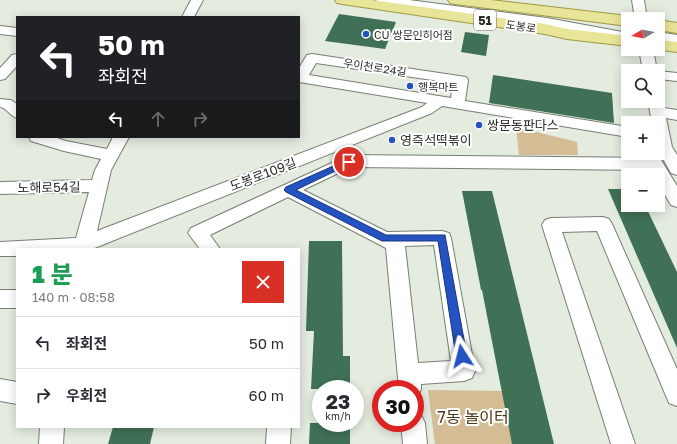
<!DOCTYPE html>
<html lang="ko">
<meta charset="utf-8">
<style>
body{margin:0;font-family:"Golos Text","Noto Sans KR",sans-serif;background:#f7f7f7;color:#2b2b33;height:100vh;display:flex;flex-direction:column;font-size:15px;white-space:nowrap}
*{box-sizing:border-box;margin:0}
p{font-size:13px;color:#7c7c81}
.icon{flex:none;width:22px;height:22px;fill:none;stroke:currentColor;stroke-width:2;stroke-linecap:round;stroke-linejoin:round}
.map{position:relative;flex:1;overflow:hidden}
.side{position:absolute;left:16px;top:248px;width:284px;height:180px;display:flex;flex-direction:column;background:#fff;border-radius:0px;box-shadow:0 2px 10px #0003}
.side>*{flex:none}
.hud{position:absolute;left:16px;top:16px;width:284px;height:122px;border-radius:0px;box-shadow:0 2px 10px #0003;background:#202124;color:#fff;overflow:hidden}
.needle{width:26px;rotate:260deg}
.buttons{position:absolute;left:621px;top:12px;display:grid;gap:8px}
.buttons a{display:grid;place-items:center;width:44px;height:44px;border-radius:0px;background:#fff;box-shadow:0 2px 10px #0003;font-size:20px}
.speed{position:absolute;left:312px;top:380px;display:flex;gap:8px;font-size:20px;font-weight:700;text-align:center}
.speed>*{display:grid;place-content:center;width:52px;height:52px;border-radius:50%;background:#fff;box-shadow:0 2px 10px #0003;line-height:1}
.speed small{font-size:10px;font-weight:400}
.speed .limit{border:6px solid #d22;background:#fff;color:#111}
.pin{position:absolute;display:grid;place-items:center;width:34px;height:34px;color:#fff;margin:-17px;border:2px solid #fff;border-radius:50%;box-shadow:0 1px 4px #0007}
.me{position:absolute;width:44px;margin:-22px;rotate:351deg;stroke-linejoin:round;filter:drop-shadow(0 0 3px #0008)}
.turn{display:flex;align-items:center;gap:14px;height:84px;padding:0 16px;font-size:18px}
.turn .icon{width:52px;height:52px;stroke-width:2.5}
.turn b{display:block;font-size:28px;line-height:34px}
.lanes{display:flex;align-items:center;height:38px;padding:0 16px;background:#0003;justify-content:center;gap:20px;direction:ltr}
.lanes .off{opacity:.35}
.round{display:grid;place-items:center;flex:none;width:42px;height:42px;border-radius:0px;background:#f7f7f7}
.summary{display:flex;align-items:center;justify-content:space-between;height:68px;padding:0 16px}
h1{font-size:24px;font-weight:800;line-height:30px;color:#1e9e55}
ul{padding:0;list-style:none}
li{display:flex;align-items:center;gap:12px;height:52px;padding:0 16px;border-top:1px solid #e1e1e2}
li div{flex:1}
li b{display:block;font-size:15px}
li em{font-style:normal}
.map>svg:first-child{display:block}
.green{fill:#d4bc95}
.building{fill:#407156}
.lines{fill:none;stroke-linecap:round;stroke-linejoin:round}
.minor-casing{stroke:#787e74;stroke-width:2}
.major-casing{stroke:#9d9944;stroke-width:2}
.minor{fill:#fff;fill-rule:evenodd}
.major{fill:#e9e598;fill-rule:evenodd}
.route{fill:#2453c1;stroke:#17367d}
.poi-dot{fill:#2453c1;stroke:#fff;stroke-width:1.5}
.labels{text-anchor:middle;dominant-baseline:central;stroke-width:4;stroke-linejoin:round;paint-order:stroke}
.far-street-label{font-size:11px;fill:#2b2d29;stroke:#fff}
.far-poi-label{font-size:11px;fill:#2b2d29;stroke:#fff;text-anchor:start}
.shield{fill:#fff;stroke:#6b6c69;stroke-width:1}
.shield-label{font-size:12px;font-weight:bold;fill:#2b2d29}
.poi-label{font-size:13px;fill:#2b2d29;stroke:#fff;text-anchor:start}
.street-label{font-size:13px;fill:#2b2d29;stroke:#fff}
.near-park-label{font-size:16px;fill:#4c3814;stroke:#fff}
</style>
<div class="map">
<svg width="677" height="444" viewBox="0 0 677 444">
<rect width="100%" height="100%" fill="#e4ebdf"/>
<g class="green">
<polygon points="516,127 577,142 578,155 519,155"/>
<polygon points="428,390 509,391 521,444 435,444"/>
</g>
<g class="building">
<polygon points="339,14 396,22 385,49 325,41"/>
<polygon points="465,32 489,35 486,56 461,52"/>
<polygon points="493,75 612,93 614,123 489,103"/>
<polygon points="608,189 628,189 628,205 645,205 677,272 677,348"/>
<polygon points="462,191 492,191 554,444 512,444 482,290 481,290"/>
<polygon points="309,241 342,241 343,356 350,356 350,389 311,389 314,331 306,331"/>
<polygon points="310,423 350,423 350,444 309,444"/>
<polygon points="113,427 154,427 150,444 108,444"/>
</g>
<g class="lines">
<defs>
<g id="minor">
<polygon points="191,0 203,0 194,17 182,17"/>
<polygon points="376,0 409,0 547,18 628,33 628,41 547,26 382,4 378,2"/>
<polygon points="632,0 644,0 647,19 635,19"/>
<polygon points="0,26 17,28 17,36 0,34"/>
<polygon points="658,32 677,35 677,43 658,40"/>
<polygon points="639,49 653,49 657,71 643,71"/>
<polygon points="17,54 17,66 5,79 0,80 0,68 12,55"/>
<path d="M312,54L466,77L468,80L465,101L628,127V137L442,106L432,113L92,249H17V256H0V242L76,238L89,192L0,194V182L92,180L95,170L101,159L64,151L31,141L29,137H54L66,141L107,149L113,137H129L111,170L97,231L422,107L427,103L299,82V68L307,55ZM316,63L453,83L451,98L309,75Z"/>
<polygon points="657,71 658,71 677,73 677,81 658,79"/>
<polygon points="658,97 662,101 664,108 677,110 677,120 666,118 672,147 677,155 677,175 671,173 658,150 658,123 652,123 648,101 658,101"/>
<path d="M0,99L11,100L17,104V118C10,116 7,108 0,107Z"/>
<path d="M349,155L655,158L661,160L677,186V207L671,205L658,183V175H653L650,170L351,167L303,190L387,232L442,231L449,233L451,238L475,371L472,378L464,381L421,384V389L418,397L415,398V389H399L386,248L288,197L210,235L220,249H200L188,233L191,228ZM434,245L451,361L418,363L405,246Z"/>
<polygon points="603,217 609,219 612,224 677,369 677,406 669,403 597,231 562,232 635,444 611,444 542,225 545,220 551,218"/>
<rect x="0" y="290" width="17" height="18"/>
<polygon points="0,379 17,382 17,404 0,401"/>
<polygon points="415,412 421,415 425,423 427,444 403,444 401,423 415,423"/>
<polygon points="40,427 64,427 63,444 39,444"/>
<polygon points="267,427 291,427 290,444 266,444"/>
</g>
<g id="major">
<polygon points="335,0 372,0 545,24 567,29 628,36 628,46 567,39 545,34 342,4 337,3"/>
<polygon points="448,0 491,0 628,16 634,19 628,19 628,26 455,4 450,3"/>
<polygon points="658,20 677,23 677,33 658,30"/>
<polygon points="658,40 677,42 677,52 655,49 658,49"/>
</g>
</defs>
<use href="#minor" class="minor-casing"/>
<use href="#major" class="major-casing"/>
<use href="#minor" class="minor"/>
<use href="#major" class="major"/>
</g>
<polygon class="route" points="349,159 353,162 352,163 296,190 386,235 445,235 467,356 465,360 462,362 458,360 456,356 438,241 382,241 286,192 284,190 286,187"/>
<g class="poi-dot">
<circle cx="366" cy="34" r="4"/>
<circle cx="410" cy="86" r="4"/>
<circle cx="479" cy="125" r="4"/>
<circle cx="392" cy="140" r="4"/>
</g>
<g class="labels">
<g class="far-street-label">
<text transform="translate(521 26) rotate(8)">도봉로</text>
<text transform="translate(375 67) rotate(9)">우이천로24길</text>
</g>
<g class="far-poi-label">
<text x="374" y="34">CU 쌍문인히어점</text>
<text x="418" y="86">행복마트</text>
</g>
<rect class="shield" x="474" y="10" width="22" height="20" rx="3"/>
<g class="shield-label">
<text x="485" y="20">51</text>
</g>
<g class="poi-label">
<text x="487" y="125">쌍문동판다스</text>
<text x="400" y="140">영즉석떡볶이</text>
</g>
<g class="street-label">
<text transform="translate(263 174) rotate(-21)">도봉로109길</text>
<text transform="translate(49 187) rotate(-1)">노해로54길</text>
</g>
<g class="near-park-label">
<text x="473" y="417">7동 놀이터</text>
</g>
</g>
</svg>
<div class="buttons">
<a><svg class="needle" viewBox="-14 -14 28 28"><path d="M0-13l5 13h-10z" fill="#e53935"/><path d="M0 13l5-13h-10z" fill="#7c7c81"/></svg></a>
<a><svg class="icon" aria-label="search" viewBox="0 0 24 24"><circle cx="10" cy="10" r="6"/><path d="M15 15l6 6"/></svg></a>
<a>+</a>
<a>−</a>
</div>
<div class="speed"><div>23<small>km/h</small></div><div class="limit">30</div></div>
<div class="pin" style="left:349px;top:162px;background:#d93025"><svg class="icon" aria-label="arrive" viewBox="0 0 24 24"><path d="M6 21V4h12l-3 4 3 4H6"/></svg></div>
<svg class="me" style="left:462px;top:356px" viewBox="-20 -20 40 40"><path d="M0-17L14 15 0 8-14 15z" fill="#2453c1" stroke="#fff" stroke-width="4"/></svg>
<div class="hud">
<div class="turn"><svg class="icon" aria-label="left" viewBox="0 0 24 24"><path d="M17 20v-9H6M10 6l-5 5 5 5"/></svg><div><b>50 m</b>좌회전</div></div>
<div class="lanes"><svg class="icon" aria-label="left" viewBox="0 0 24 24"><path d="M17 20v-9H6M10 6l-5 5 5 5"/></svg><svg class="icon off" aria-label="ahead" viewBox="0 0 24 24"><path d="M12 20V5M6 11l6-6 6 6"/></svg><svg class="icon off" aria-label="right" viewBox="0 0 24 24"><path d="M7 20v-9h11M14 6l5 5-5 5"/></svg></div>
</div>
<section class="side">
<div class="summary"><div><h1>1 분</h1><p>140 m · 08:58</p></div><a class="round" style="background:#d93025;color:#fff"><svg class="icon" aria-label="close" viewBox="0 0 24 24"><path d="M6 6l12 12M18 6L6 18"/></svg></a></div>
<ul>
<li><svg class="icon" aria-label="left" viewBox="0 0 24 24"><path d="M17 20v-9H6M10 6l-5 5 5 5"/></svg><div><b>좌회전</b></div><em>50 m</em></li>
<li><svg class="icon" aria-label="right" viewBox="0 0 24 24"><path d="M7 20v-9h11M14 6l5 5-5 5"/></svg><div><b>우회전</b></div><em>60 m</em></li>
</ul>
</section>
</div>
